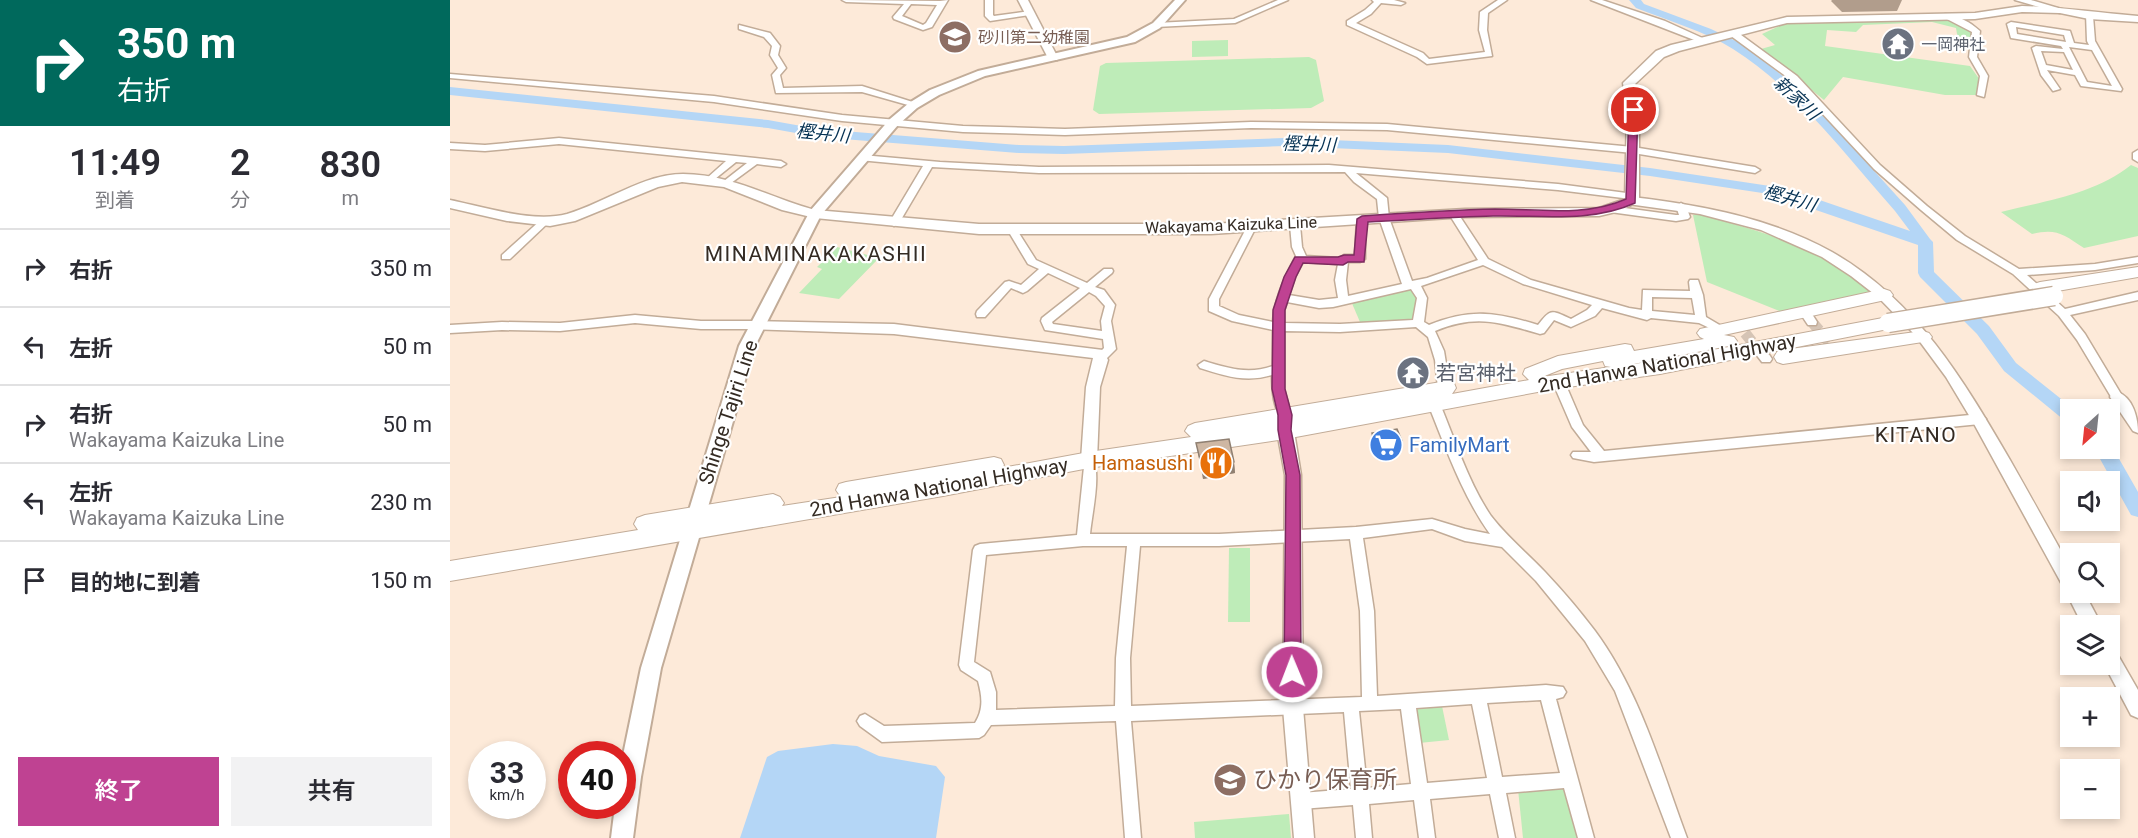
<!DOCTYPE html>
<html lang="ja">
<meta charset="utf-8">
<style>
body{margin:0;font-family:Roboto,"Noto Sans JP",sans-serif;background:#f2f2f3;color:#2b2b33;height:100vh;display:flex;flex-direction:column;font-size:22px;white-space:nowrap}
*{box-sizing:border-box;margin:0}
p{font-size:20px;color:#7c7c81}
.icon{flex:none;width:33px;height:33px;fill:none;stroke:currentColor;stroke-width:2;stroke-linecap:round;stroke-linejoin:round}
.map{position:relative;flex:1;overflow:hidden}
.sheet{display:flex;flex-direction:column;background:#fff;width:450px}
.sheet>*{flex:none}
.top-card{background:#00695c;color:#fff;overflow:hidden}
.needle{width:39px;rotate:207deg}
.fabs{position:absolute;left:1610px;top:399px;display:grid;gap:12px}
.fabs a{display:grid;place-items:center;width:60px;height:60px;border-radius:0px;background:#fff;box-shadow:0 3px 9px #0003;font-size:30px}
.speed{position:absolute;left:18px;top:741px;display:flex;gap:12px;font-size:30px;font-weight:700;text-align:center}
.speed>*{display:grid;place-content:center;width:78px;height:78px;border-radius:50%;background:#fff;box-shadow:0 3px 9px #0003;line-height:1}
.speed small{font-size:15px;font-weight:400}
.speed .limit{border:9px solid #d22;background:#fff;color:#111}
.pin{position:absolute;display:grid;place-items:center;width:51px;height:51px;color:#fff;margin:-26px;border:3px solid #fff;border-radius:50%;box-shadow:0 2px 6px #0007}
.me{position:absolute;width:66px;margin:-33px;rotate:359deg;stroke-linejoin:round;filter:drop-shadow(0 0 4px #0008)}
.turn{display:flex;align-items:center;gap:21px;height:126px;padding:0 18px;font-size:27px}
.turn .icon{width:78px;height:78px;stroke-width:2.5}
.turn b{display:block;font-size:42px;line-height:51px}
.eta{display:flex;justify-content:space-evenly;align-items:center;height:102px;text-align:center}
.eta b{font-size:36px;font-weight:600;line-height:42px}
.primary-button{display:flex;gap:12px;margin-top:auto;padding:12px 18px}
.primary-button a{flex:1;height:69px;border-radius:0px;background:#bf4292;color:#fff;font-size:24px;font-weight:600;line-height:69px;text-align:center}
.primary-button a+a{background:#f2f2f3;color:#2b2b33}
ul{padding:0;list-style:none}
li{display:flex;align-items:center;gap:18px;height:78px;padding:0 18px;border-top:2px solid #e1e1e2}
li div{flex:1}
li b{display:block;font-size:22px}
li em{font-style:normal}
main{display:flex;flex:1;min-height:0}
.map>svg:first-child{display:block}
.green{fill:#beecb8}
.water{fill:#b4d6f6}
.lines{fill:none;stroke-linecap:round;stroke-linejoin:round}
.river{fill:#b4d6f6;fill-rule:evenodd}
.minor-tunnel{stroke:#d5c4b5;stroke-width:11;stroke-dasharray:11 5;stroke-linecap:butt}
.minor-casing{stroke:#c2ac98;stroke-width:3}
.tertiary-casing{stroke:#c2ac98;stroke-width:3}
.secondary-casing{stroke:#c2ac98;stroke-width:4}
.primary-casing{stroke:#c2ac98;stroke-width:3}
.trunk-casing{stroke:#c2ac98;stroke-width:2}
.minor{fill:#fff;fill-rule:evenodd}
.tertiary{fill:#fff;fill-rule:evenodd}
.secondary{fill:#fff;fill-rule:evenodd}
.primary{fill:#fff;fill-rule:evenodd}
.trunk{fill:#fff;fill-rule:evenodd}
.trunk-bridge-casing{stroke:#c2ac98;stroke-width:21;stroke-linecap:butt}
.trunk-bridge{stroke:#fff;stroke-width:18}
.wall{fill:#b19d8c}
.shaded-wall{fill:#908072}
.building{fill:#ceb7a3;stroke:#908072;stroke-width:1.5}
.route{fill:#bf4292;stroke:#7c2b5f;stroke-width:1.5}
.labels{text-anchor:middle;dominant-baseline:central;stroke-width:4.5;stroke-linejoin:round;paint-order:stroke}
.far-education-label{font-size:16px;fill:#785e54;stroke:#fff;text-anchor:start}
.far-worship-label{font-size:16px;fill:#5b616d;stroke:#fff;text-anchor:start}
.far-street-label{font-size:16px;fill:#342b23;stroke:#fff}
.far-water-label{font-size:18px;font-style:italic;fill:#063253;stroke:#fff}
.street-label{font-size:20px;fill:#342b23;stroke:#fff}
.worship-label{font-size:20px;fill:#5b616d;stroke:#fff;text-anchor:start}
.shop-label{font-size:20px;fill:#366cbe;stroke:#fff;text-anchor:start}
.food-label{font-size:20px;fill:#c56008;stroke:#fff;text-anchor:end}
.neighbourhood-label{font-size:21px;letter-spacing:1.5px;fill:#342b23;stroke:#fff}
.near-education-label{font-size:24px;fill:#785e54;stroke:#fff;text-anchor:start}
</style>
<main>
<section class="sheet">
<div class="top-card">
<div class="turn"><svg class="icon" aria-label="right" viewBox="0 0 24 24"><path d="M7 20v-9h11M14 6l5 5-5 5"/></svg><div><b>350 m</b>右折</div></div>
</div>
<div class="eta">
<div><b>11:49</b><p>到着</p></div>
<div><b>2</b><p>分</p></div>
<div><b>830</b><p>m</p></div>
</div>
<ul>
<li><svg class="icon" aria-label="right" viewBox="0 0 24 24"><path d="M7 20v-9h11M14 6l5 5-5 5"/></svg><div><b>右折</b></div><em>350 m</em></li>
<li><svg class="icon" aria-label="left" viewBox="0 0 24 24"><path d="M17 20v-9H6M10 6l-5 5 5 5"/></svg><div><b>左折</b></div><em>50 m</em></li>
<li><svg class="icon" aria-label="right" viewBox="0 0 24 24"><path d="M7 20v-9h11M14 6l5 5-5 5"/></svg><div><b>右折</b><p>Wakayama Kaizuka Line</p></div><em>50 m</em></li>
<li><svg class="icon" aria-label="left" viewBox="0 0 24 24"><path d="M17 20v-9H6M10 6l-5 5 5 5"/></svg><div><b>左折</b><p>Wakayama Kaizuka Line</p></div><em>230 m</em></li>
<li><svg class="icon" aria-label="arrive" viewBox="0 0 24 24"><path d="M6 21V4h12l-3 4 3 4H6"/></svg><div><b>目的地に到着</b></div><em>150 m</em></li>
</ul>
<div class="primary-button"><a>終了</a><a>共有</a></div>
</section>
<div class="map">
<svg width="1688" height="838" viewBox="0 0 1688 838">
<rect width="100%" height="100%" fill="#fdead9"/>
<g class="green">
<polygon points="1497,19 1521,29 1521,45 1508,40 1506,28 1482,22 1413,25 1406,32 1377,30 1375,46 1520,66 1530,80 1526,95 1495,95 1393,77 1374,100 1311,49 1325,45 1312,34 1336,23"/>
<polygon points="778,40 778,56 742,57 742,41"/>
<polygon points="859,57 866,60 874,101 861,108 649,114 643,110 650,66 656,63"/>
<path d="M1681,165L1688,168V236L1634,248C1613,234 1606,228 1582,234L1551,212C1595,201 1645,194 1681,165Z"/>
<path d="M1248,214C1305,230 1383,249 1424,295L1337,314L1257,282L1243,215Z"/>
<polygon points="387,247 429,258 389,299 349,293 372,269 367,267"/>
<polygon points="962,287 970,299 964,322 910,322 901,301"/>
<polygon points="779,548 800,548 800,622 778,622"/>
<polygon points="992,706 999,740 969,743 964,714 969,707"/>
<polygon points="1117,784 1132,838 1073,838 1068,789"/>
<polygon points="839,814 841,838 745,838 744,822"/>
</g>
<polygon class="water" points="383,744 407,746 429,756 486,766 495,777 486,838 290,838 317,757 328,751"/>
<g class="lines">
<g class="river">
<path d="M1179,0H1191L1194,4L1261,29L1292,44L1352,91L1455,205L1480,239L1483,242L1484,272L1539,326L1566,363L1625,410H1620V422L1614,420L1554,371L1527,334L1470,277L1468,273V245L1319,194L1200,176L998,153L834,146L614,154L569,153L368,137L318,128L0,95V87L318,120L368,129L569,145L614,146L834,138L998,145L1200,168L1320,186L1355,195L1460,231L1445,211C1395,155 1348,90 1283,49C1254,31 1219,21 1186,8Z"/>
<polygon points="1660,443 1688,492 1688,517 1681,515 1644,448 1659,448"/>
</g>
<g class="minor-tunnel">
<polyline points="1362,322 1379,342"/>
<polyline points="1295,333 1311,353"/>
</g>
<defs>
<g id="minor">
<path d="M392,0L490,1L498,0L482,27L473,30L444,19L443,17L454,4L396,2ZM461,4L487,5L476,23L473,25L452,16Z"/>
<polygon points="535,0 543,0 543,15 544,16 580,11 584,13 580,15 540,21 535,16"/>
<polygon points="828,0 838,0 785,23 706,27 702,25 706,23 784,19"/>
<polygon points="922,0 944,0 955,3 951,5 931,3 921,14 906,23 973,53 979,59 1035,52 1029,30 1030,12 1048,0 1057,0 1038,13 1037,30 1042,56 977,64 967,57 897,25 897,21 915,10 924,2"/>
<polygon points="1141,0 1152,0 1215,21 1259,41 1252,43"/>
<path d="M1495,14C1508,15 1521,23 1530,31L1527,57L1538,76L1534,97L1527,95L1530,76L1519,57L1522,32L1495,18Z"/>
<path d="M1636,14L1643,16L1645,41L1672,89L1671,91L1631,86L1625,75L1597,70L1610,89L1603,91L1591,75L1582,48L1586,46L1613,49L1611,46L1561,38L1557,24L1561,22L1620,31L1624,43L1639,45L1637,41ZM1566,27L1614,35L1616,42L1567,34ZM1619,47L1642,50L1662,86L1637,82ZM1591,51L1614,52L1623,70L1596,65Z"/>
<polygon points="289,25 320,33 330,46 328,55 336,68 330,75 333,88 412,86 469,104 465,107 412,92 326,93 322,75 328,68 320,55 322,46 314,37 289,29"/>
<polygon points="1281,32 1287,32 1347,76 1430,165 1477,206 1515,236 1569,269 1645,264 1688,257 1688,263 1645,270 1577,275 1615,309 1688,292 1688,300 1620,315 1635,334 1671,394 1673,397 1671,400 1663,400 1627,340 1609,316 1563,274 1507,240 1471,210 1424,169 1341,80 1281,36"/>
<polygon points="0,74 264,96 392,115 513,126 615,129 801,122 937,124 1183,147 1305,167 1310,170 1305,173 1183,153 937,130 801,128 615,135 513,132 392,121 264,102 0,78"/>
<polygon points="109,138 305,158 331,161 336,164 331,167 307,164 277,186 272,183 274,181 297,163 286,162 260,183 255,180 257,178 276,161 109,144 35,151 0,149 0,143 35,145"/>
<polygon points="1688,150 1688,162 1683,159 1683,153"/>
<path d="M412,155L490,162L589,167L879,165L1108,184L1184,194V198L1181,199L1108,190L906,173L937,198L939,218L962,281L977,278L1028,260L999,214L1004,211L1007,212L1038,259L1081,280L1179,308L1192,310L1193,290L1240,291L1239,282L1240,280H1248L1253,295L1256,317L1278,330L1272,334L1249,323L1201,318L1197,320L1152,308L1145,316L1121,327L1104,320L1094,333L1090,334C1049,322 1026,314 985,331L994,351L1000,388L990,404C1005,440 1019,484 1041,516C1057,537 1077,553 1095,572C1112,590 1130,611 1145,631C1190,692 1211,768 1237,838H1221L1165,691L1135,641L1086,581L1052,547L1015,541L982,529L913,538L924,611L927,696L1096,685L1113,687L1116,692L1113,697L1106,699L1144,838H1128L1114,788L1056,793L1065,838H1049L1040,794L980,799L985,838H969L964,800L919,804L922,838H906L903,805L851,809L845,807L843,801L845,795L851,793L901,789L894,712L681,721L691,838H675L666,721L541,725L534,735L529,738L432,742L410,726L407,721L410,716L415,714L434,726L525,723C534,709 532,696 528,681L511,670L509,665L523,550L525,546L530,544L627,535L635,457H643C651,476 642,513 640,534H769L906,527L982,519L1015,529L1040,534C1012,495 996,448 978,404L988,388L985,360L978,337L966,327L890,332L834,331V389L841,415L835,419C823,414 822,387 822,375C796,383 775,376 750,368L748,365L754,361C778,368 798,375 823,366V330L782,321L759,311V299L798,225H804L806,227L769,299V306L789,315L823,322C824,299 835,276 846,256L842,247L840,225L845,222L850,225L852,247L856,256L889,258L894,255H905L907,219L909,217H915V259L910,262H898L896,280L898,296L952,284L929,218L927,199L904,182L895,172L589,173L482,167L449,223L444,226L439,223L473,166L409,160L407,158ZM853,262L888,264L885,280L888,298L869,300L839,295L845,277ZM1033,265L1073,284L1142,305L1137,310L1121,319C1101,310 1101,308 1088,325C1046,312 1020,308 979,325L974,322L977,298L971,286ZM961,289L967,298L963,320L890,324L834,323V311L837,302L869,308L883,307ZM1202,297L1242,298L1245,315L1202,311ZM900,539L910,611L912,697L681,706L680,658L690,546H769ZM633,546H677L666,658L665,706L546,710V692L540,672L524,662L536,555ZM1091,700L1110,773L1052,777L1037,703ZM1022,704L1037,778L977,783L966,708ZM951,709L961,784L917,788L909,711Z"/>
<polygon points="1231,203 1236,206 1240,217 1238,219 1226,221 1160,212 1155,209 1160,206 1226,215 1229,215 1226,206"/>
<polygon points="95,218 98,219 98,223 60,259 52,259 52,255 92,219"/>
<path d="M562,226L565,227L586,260L637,283L654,269H662L663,271L662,273L645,287L654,290L665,305L661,321L666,349L655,360L651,361L645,357L654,348L653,339L595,330L591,321L592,318L630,288L598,273L577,291L573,293L561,288L535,317H527L526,314L527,311L555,282L559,281L571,285L589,269L578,264L557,229ZM639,292L646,296L655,306L651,321L652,331L603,324L602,322Z"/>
<path d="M1355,309C1361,311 1364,317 1367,322L1366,325H1358L1350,313L1351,310Z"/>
<polygon points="185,315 251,321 307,321 312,325 307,329 251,329 185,323 110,331 52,330 0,333 0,325 52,322 110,323"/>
<path d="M1311,349C1316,351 1319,354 1322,359L1320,362H1312L1305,353Z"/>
<polygon points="1109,379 1115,383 1133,425 1154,451 1530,414 1536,419 1530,424 1144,462 1123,458 1121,455 1123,452 1141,452 1122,427 1103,383"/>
</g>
<g id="tertiary">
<polygon points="568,0 578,0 608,58 607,60 598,58"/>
<polygon points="1565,0 1581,0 1615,10 1610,13"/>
<path d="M1182,197C1251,205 1321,218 1382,252C1466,300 1513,379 1560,460C1580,495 1600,531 1620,567V592H1634L1652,626H1633L1616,592L1617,590L1614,588L1523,422L1496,377L1465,335L1428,297L1401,276L1372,257L1311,230L1250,214L1178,204L1176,201Z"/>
<polygon points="306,321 444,324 653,350 658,360 650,387 647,460 645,464 633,464 631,460 636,387 643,358 444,334 301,329 299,326"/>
<path d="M1667,392C1683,397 1688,418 1688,433L1683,431L1660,397L1662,393Z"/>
<polygon points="835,413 840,415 842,419 851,475 853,708 864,838 844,838 833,708 835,475 827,431 830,415"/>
<polygon points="1659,648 1665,650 1688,690 1688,718 1681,715 1654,664 1659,664"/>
</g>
<polygon id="secondary" points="725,0 735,0 710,28 685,42 535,76 489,95 467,108 448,125 371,215 305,346 211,668 191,777 183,838 161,838 165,806 172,806 172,760 191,668 289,346 360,211 440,119 459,103 480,90 528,71 677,37 703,23"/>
<path id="primary" d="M1572,6C1611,7 1649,13 1688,16V22L1639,19L1610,13L1572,12L1525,19L1337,23L1229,51L1214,57L1185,84L1189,110V201L1170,211L1149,216L1015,217L761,234H529L365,218L332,210L274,187L232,182L208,187L125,221L100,226L57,221L0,208V200C34,207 83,223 117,214C155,203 193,174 233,174C281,174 320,198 365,210L529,224H761L1015,209L1149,208L1175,199L1177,110L1173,83L1206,51L1221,45L1337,17L1525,13Z"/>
<g id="trunk">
<polygon points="1688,267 1688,277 1590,294 1584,292 1581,288 1584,284 1590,282"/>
<path d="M1434,289L1440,291L1443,295L1440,299L1274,335L1284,337L1287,341L1284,345L1178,365L1210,360L1438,317L1444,319L1447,323L1444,327L1438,329L1210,374L1104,389L835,439L639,468L493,496L0,581V561L188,530L184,524L187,518L195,515L323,494L330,497L334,503L332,506L391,497L386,490L389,484L396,482L544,457L551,459L554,465L552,468L639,452L741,437L735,431L738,426L745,423L997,381L1004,383L1006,388L1002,394L1079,380L1073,374L1075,369L1108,356L1175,344L1181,345L1184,351L1254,339L1250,337L1247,333L1250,329ZM1153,361L1155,366L1161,367L1092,377L1112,369Z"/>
<polygon points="1473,331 1479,333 1482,337 1479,341 1333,364 1327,362 1324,357 1327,352 1333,350"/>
</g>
</defs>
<use href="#minor" class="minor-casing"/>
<use href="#tertiary" class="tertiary-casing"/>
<use href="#secondary" class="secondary-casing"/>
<use href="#primary" class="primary-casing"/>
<use href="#trunk" class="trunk-casing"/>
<use href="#minor" class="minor"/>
<use href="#tertiary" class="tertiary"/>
<use href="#secondary" class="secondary"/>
<use href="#primary" class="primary"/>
<use href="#trunk" class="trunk"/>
<defs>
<polyline id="trunk-bridge" points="1438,323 1604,296"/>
</defs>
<use href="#trunk-bridge" class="trunk-bridge-casing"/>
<use href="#trunk-bridge" class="trunk-bridge"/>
</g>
<g class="wall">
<polygon points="1382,0 1452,0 1447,11 1392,12 1381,1"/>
<polygon points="922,433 952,441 951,449 926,453 921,440"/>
<polygon points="746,443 784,462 785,473 753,479"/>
</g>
<g class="shaded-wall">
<polygon points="952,441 951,449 926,453 926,446"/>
<polygon points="784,462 785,473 753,479 752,468"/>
</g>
<g class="building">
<polygon points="947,429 952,441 926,446 922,433"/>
<polygon points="779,439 784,462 752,468 746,443"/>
</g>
<path class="route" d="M1184,107L1188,110L1185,203C1141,223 1091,215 1043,216C1001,217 960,220 918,222L914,262H898L893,265L853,263L846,277L835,310V389L842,415L841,430L850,475L851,672L848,677L842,680L836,677L834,672L836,475L828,430V415L822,389L823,310L834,277L845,257H888L894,255H904L907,219L912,216C956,213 1001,210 1045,209C1088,209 1136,217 1176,199L1179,110Z"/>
<defs>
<symbol id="school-disc" viewBox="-11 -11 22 22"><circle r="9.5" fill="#8d6e63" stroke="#fff"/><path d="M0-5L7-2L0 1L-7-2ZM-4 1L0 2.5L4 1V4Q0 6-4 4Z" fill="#fff"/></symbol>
<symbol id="temple-disc" viewBox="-11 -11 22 22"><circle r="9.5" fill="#6b7280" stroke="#fff"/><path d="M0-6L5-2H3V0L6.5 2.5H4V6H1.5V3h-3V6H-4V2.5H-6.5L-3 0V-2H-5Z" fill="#fff"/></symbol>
<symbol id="supermarket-disc" viewBox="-11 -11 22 22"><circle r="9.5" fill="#3f7fe0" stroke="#fff"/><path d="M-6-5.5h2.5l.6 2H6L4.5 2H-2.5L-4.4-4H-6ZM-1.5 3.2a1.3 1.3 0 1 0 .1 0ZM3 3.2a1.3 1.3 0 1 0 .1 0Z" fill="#fff"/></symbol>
<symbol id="restaurant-disc" viewBox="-11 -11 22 22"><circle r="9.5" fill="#e8710a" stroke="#fff"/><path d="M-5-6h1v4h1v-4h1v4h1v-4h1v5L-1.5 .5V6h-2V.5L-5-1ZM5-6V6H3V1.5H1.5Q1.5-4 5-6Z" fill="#fff"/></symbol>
</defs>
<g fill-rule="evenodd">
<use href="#school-disc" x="486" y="18" width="38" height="38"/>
<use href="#temple-disc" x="1429" y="25" width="38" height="38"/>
<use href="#temple-disc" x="944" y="354" width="38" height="38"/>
<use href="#supermarket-disc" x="917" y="426" width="38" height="38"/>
<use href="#restaurant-disc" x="747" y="444" width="38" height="38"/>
<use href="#school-disc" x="761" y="761" width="38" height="38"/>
</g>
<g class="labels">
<g class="far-education-label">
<text x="528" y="37">砂川第二幼稚園</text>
</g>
<g class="far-worship-label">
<text x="1471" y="44">一岡神社</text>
</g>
<g class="far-street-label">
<text transform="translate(781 225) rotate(-2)">Wakayama Kaizuka Line</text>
</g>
<g class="far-water-label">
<text transform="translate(1347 98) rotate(43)">新家川</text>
<text transform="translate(373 133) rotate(6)">樫井川</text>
<text transform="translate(859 144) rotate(2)">樫井川</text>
<text transform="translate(1340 198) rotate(16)">樫井川</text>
</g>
<g class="street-label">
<text transform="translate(1217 363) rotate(-10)">2nd Hanwa National Highway</text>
<text transform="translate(278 412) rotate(-72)">Shinge Tajiri Line</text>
<text transform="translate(489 487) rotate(-10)">2nd Hanwa National Highway</text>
</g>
<g class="worship-label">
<text x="986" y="373">若宮神社</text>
</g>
<g class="shop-label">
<text x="959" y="445">FamilyMart</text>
</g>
<g class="food-label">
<text x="743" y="463">Hamasushi</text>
</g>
<g class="neighbourhood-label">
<text x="366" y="254">MINAMINAKAKASHII</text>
<text x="1466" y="435">KITANO</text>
</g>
<g class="near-education-label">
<text x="803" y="780">ひかり保育所</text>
</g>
</g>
</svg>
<div class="fabs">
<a><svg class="needle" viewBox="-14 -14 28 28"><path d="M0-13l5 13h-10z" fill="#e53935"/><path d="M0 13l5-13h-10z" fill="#7c7c81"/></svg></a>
<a><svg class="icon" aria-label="sound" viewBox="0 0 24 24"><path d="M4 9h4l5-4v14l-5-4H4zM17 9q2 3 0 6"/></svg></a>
<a><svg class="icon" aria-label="search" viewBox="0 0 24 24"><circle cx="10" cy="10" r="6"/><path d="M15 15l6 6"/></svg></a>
<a><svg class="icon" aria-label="layers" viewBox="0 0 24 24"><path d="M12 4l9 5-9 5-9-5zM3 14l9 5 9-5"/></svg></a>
<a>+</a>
<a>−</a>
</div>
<div class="speed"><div>33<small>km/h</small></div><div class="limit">40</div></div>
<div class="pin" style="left:1184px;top:110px;background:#d93025"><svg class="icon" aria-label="arrive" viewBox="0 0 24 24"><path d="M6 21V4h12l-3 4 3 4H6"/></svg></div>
<svg class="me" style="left:842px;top:672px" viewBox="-20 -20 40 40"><circle r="17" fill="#bf4292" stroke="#fff" stroke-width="3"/><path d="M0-11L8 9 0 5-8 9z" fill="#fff"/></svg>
</div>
</main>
